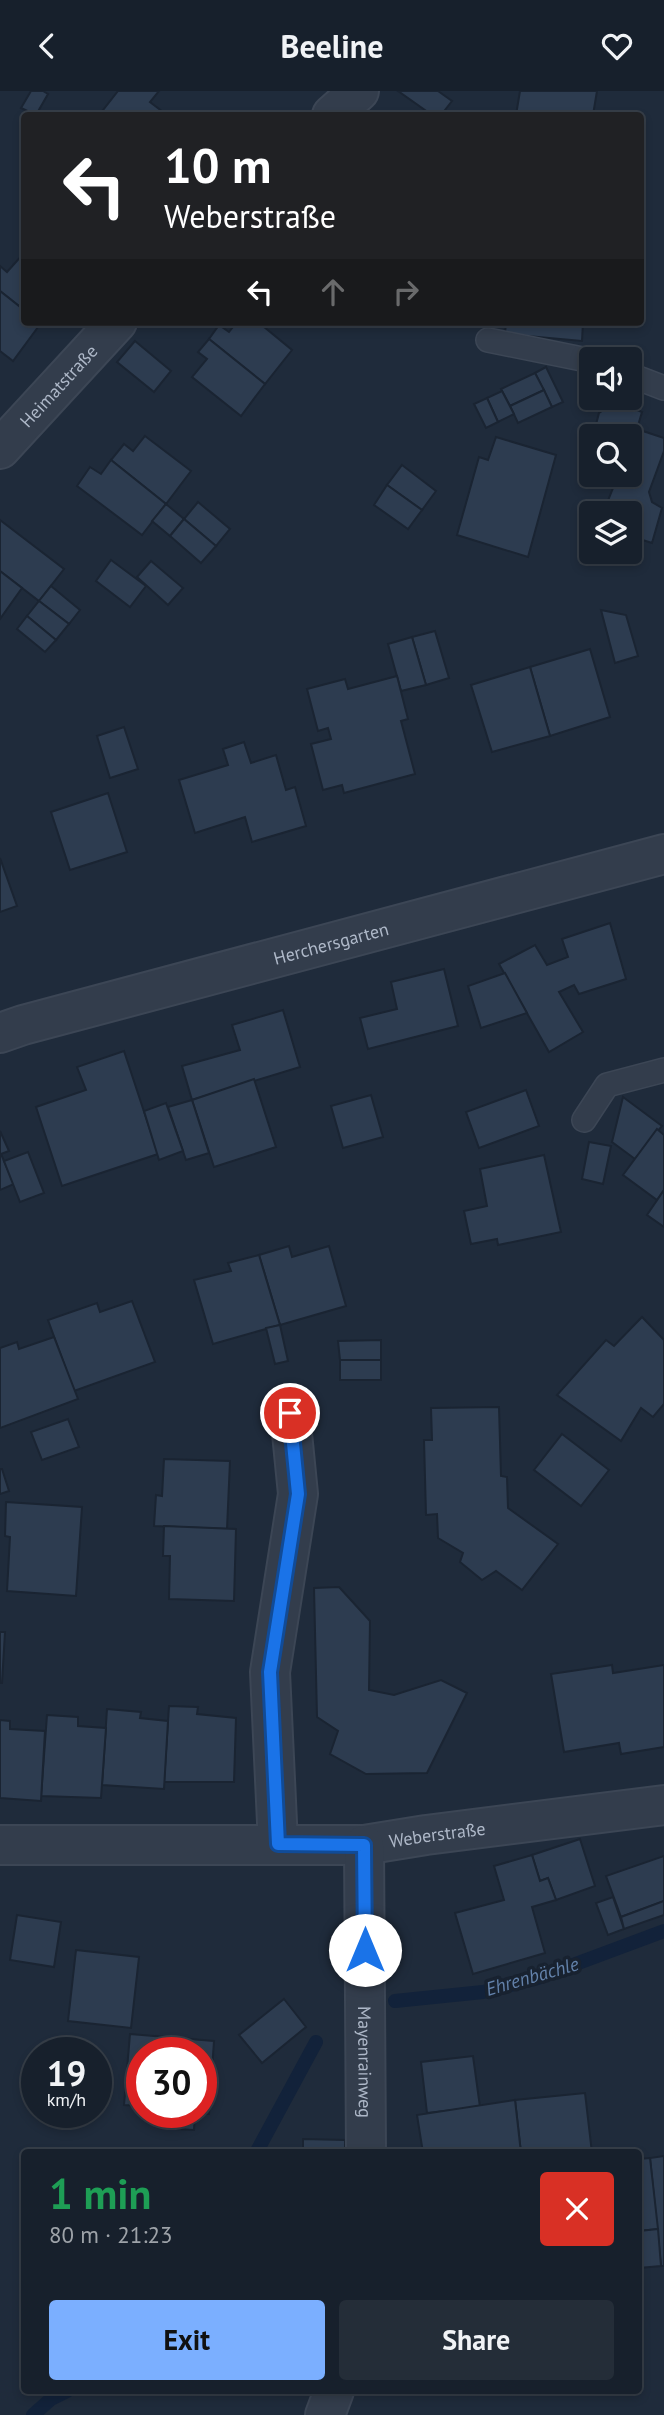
<!DOCTYPE html>
<meta charset="utf-8">
<style>
body{margin:0;font-family:"PT Sans",sans-serif;background:#242d38;color:#f1f3f6;height:100vh;display:flex;flex-direction:column;font-size:26px;white-space:nowrap}
*{box-sizing:border-box;margin:0}
p{font-size:23px;color:#9ea3a9}
.icon{flex:none;width:38px;height:38px;fill:none;stroke:currentColor;stroke-width:2;stroke-linecap:round;stroke-linejoin:round}
.map{position:relative;flex:1;overflow:hidden}
.details{position:absolute;left:21px;top:2058px;width:621px;height:245px;display:flex;flex-direction:column;background:#17202c;border-radius:7px;box-shadow:0 4px 10px #0003,0 0 0 2px #363e48}
.details>*{flex:none}
.hud{position:absolute;left:21px;top:21px;width:623px;height:214px;border-radius:7px;box-shadow:0 4px 10px #0003,0 0 0 2px #363e48;background:#202124;color:#fff;overflow:hidden}
.buttons{position:absolute;left:579px;top:256px;display:grid;gap:14px}
.buttons a{display:grid;place-items:center;width:63px;height:63px;border-radius:7px;background:#17202c;box-shadow:0 4px 10px #0003,0 0 0 2px #363e48;font-size:35px}
.speed{position:absolute;left:21px;top:1946px;display:flex;gap:14px;font-size:35px;font-weight:700;text-align:center}
.speed>*{display:grid;place-content:center;width:91px;height:91px;border-radius:50%;background:#17202c;box-shadow:0 4px 10px #0003,0 0 0 2px #363e48;line-height:1}
.speed small{font-size:18px;font-weight:400}
.speed .limit{border:10px solid #d22;background:#fff;color:#111}
.pin{position:absolute;display:grid;place-items:center;width:60px;height:60px;color:#fff;margin:-30px;border:4px solid #fff;border-radius:50%;box-shadow:0 2px 7px #0007}
.me{position:absolute;width:77px;margin:-38px;rotate:0deg;stroke-linejoin:round;filter:drop-shadow(0 0 5px #0008)}
.turn{display:flex;align-items:center;gap:24px;height:147px;padding:0 28px;font-size:32px}
.turn .icon{width:91px;height:91px;stroke-width:2.5}
.turn b{display:block;font-size:49px;line-height:60px}
.lanes{display:flex;align-items:center;height:66px;padding:0 28px;background:#0003;justify-content:center;gap:35px;direction:ltr}
.lanes .off{opacity:.35}
.round{display:grid;place-items:center;flex:none;width:74px;height:74px;border-radius:7px;background:#242d38}
.overview{display:flex;align-items:center;justify-content:space-between;height:119px;padding:0 28px}
h1{font-size:42px;font-weight:700;line-height:52px;color:#1e9e55}
.cta{display:flex;gap:14px;margin-top:auto;padding:14px 28px}
.cta a{flex:1;height:80px;border-radius:7px;background:#7bafff;color:#111;font-size:28px;font-weight:700;line-height:80px;text-align:center}
.cta a+a{background:#242d38;color:#f1f3f6}
header{display:flex;justify-content:space-between;align-items:center;height:91px;padding:0 28px;background:#17202c;font-size:32px;font-weight:700}
.map>svg:first-child{display:block}
.lines{fill:none;stroke-linecap:round;stroke-linejoin:round}
.stream{stroke:#12223a;stroke-width:14}
.building{fill:#2d3c50;stroke:#1a2432;stroke-width:2}
.lane-casing{stroke:#3c4655;stroke-width:26}
.street-casing{stroke:#3c4655;stroke-width:42}
.lane{stroke:#333d4c;stroke-width:23}
.street{stroke:#333d4c;stroke-width:38}
.route-casing{stroke:#114b97;stroke-width:18}
.route{stroke:#1a73e8;stroke-width:12}
.labels{text-anchor:middle;dominant-baseline:central;stroke-width:7;stroke-linejoin:round;paint-order:stroke}
.street-label{font-size:18px;fill:#aeb8c8;stroke:#182230}
.water-label{font-size:19px;font-style:italic;fill:#6382ab;stroke:#182230}
</style>
<header><svg class="icon" aria-label="back" viewBox="0 0 24 24"><path d="M15 5l-7 7 7 7"/></svg>Beeline<svg class="icon" aria-label="heart" viewBox="0 0 24 24"><path d="M12 20l-8-8c-3-5 5-10 8-4 3-6 11-1 8 4z"/></svg></header>
<div class="map">
<svg width="664" height="2324" viewBox="0 0 664 2324">
<rect width="100%" height="100%" fill="#1f2b3b"/>
<g class="lines">
<g class="stream">
<polyline points="395,1910 483,1901 538,1887 664,1840"/>
<polyline points="256,2062 316,1951"/>
<polyline points="33,2324 51,2308 67,2300"/>
</g>
</g>
<g class="building">
<polygon points="31,0 43,0 48,3 36,24 21,17"/>
<polygon points="118,0 159,0 150,11 167,24 102,24 100,23"/>
<polygon points="398,0 438,0 452,10 441,24 432,24"/>
<polygon points="520,0 597,0 593,24 516,24"/>
<polygon points="24,162 24,219 0,200 0,175 7,181"/>
<polygon points="0,200 24,219 24,231 41,232 13,270 0,260"/>
<polygon points="237,231 258,231 292,259 265,293 209,248 219,234 229,241"/>
<polygon points="506,231 583,231 582,250 505,243"/>
<polygon points="209,248 265,293 241,325 192,286 207,268 198,261"/>
<polygon points="135,250 171,280 154,301 117,271"/>
<polygon points="546,276 563,311 552,316 535,282"/>
<polygon points="535,282 544,299 510,315 501,298"/>
<polygon points="544,299 552,316 518,332 510,315"/>
<polygon points="502,300 514,323 498,331 487,307"/>
<polygon points="487,307 498,331 486,337 474,313"/>
<polygon points="616,311 642,321 637,338 664,347 664,360 649,401 652,411 662,417 652,452 630,445 630,422 603,422 613,397 582,384 592,348 592,383 630,383 630,345 593,345 599,322"/>
<polygon points="145,345 191,380 166,413 111,369 124,353 133,360"/>
<polygon points="496,346 556,364 528,466 457,444 479,366 488,369"/>
<polygon points="111,369 166,413 142,444 77,395 90,376 101,383"/>
<polygon points="402,374 436,400 422,419 387,394"/>
<polygon points="387,394 422,419 408,438 374,414"/>
<polygon points="198,411 230,438 216,455 184,428"/>
<polygon points="166,413 184,428 170,445 152,430"/>
<polygon points="184,428 216,455 201,472 170,445"/>
<polygon points="0,429 64,478 39,510 0,480"/>
<polygon points="111,469 146,495 130,516 96,490"/>
<polygon points="151,470 183,497 168,514 137,486"/>
<polygon points="0,480 22,497 0,528"/>
<polygon points="51,495 80,519 69,533 39,510"/>
<polygon points="39,510 69,533 56,549 27,525"/>
<polygon points="601,519 626,524 638,565 615,572"/>
<polygon points="27,525 56,549 45,561 17,538"/>
<polygon points="435,540 449,587 426,594 412,546"/>
<polygon points="412,546 426,594 401,600 388,553"/>
<polygon points="590,558 610,626 550,645 530,576"/>
<polygon points="530,576 550,645 492,661 471,594"/>
<polygon points="397,585 408,628 401,630 415,683 344,702 342,694 323,699 311,653 331,648 328,637 318,640 307,598 345,588 348,598"/>
<polygon points="124,636 138,678 110,687 97,645"/>
<polygon points="244,651 251,672 276,664 286,699 295,696 306,735 252,751 245,726 195,742 179,689 228,674 223,658"/>
<polygon points="108,702 127,761 70,779 51,721"/>
<polygon points="0,767 17,815 0,821"/>
<polygon points="610,832 626,888 579,903 574,894 559,901 583,941 549,961 499,873 535,854 547,874 568,866 562,848"/>
<polygon points="444,878 458,935 368,958 360,927 397,918 391,891"/>
<polygon points="505,882 527,922 481,937 468,895"/>
<polygon points="283,919 300,976 192,1009 182,975 240,959 232,934"/>
<polygon points="124,960 158,1063 62,1095 36,1016 86,999 77,976"/>
<polygon points="254,988 276,1056 214,1076 192,1009"/>
<polygon points="526,999 539,1035 479,1057 466,1021"/>
<polygon points="371,1004 383,1046 343,1057 331,1015"/>
<polygon points="623,1006 662,1035 635,1068 612,1051"/>
<polygon points="192,1009 209,1062 186,1069 168,1016"/>
<polygon points="166,1012 183,1060 159,1069 144,1020"/>
<polygon points="657,1038 664,1044 664,1099 657,1109 623,1084"/>
<polygon points="0,1040 9,1060 1,1063 14,1093 0,1099"/>
<polygon points="589,1051 611,1055 603,1093 582,1088"/>
<polygon points="28,1061 44,1102 20,1111 4,1070"/>
<polygon points="544,1064 561,1141 498,1154 497,1148 471,1153 464,1120 487,1115 480,1078"/>
<polygon points="664,1099 664,1136 647,1124"/>
<polygon points="289,1155 292,1166 329,1155 346,1215 280,1234 259,1164"/>
<polygon points="259,1164 280,1234 213,1253 194,1189 231,1180 228,1172"/>
<polygon points="132,1210 155,1271 74,1300 48,1229 97,1212 100,1221"/>
<polygon points="642,1226 664,1249 664,1313 653,1326 641,1317 621,1350 557,1304 606,1249 614,1255"/>
<polygon points="280,1234 288,1270 275,1273 266,1237"/>
<polygon points="54,1246 78,1308 0,1337 0,1257 17,1251 19,1258"/>
<polygon points="381,1249 381,1269 340,1269 338,1250"/>
<rect x="340" y="1269" width="41" height="20"/>
<polygon points="499,1316 501,1385 507,1386 508,1417 558,1453 522,1499 496,1480 482,1489 460,1471 463,1462 438,1447 437,1423 426,1424 424,1349 432,1349 431,1317"/>
<polygon points="68,1328 79,1356 42,1369 31,1341"/>
<polygon points="562,1343 609,1379 581,1415 534,1379"/>
<polygon points="164,1368 230,1370 227,1438 154,1435 156,1404 162,1405"/>
<polygon points="0,1378 2,1378 9,1400 0,1403"/>
<polygon points="6,1411 82,1416 76,1505 7,1500 10,1446 5,1445"/>
<polygon points="164,1435 236,1438 234,1510 169,1508 170,1465 163,1465"/>
<polygon points="339,1496 370,1530 369,1599 394,1604 441,1589 467,1602 427,1682 366,1683 330,1663 338,1640 317,1626 314,1497"/>
<polygon points="0,1541 5,1541 2,1592 0,1592"/>
<polygon points="612,1574 613,1582 664,1574 664,1656 621,1663 619,1652 564,1661 551,1583"/>
<polygon points="169,1615 198,1616 197,1623 236,1627 234,1691 164,1691"/>
<polygon points="107,1618 141,1621 140,1627 168,1630 164,1698 102,1694"/>
<polygon points="47,1624 78,1626 78,1635 106,1637 101,1707 41,1705"/>
<polygon points="0,1629 10,1630 10,1638 45,1640 41,1710 0,1707"/>
<polygon points="580,1748 595,1795 556,1809 548,1787 540,1790 532,1764"/>
<polygon points="532,1764 540,1790 548,1787 556,1809 532,1816 545,1862 473,1883 455,1822 504,1809 494,1775"/>
<polygon points="664,1765 664,1810 621,1826 606,1785"/>
<polygon points="613,1806 624,1838 608,1844 596,1812"/>
<polygon points="664,1810 664,1824 624,1838 621,1826"/>
<polygon points="17,1824 61,1831 54,1876 10,1869"/>
<polygon points="76,1859 139,1866 131,1937 68,1930"/>
<polygon points="284,1908 306,1936 262,1972 239,1944"/>
<polygon points="130,1943 214,1950 209,2023 195,2022 194,2039 176,2038 177,2021 201,2021 201,1962 142,1962 142,2015 124,2014"/>
<polygon points="473,1965 480,2016 427,2022 421,1971"/>
<polygon points="585,2002 592,2062 521,2062 515,2009"/>
<polygon points="515,2009 521,2062 423,2062 417,2024"/>
<polygon points="303,2048 345,2049 345,2062 303,2062"/>
<polygon points="664,2065 664,2175 661,2175 650,2067"/>
<polygon points="650,2067 658,2138 639,2140 639,2068"/>
<polygon points="658,2138 661,2175 639,2177 639,2140"/>
</g>
<g class="lines">
<defs>
<g id="lane">
<polyline points="488,249 592,270"/>
<polyline points="630,284 664,297"/>
<polyline points="584,1029 607,994 664,979"/>
</g>
<g id="street">
<polyline points="332,24 359,0"/>
<path id="s1" d="M0,358L117,231"/>
<path id="s2" d="M0,942L23,934L664,763"/>
<polyline points="278,1753 270,1581 298,1403 290,1322"/>
<path id="s3" d="M0,1754H364L426,1744L664,1714"/>
<path id="s4" d="M364,1754L366,2062"/>
<polyline points="325,2324 334,2300"/>
</g>
</defs>
<use href="#lane" class="lane-casing"/>
<use href="#street" class="street-casing"/>
<use href="#lane" class="lane"/>
<use href="#street" class="street"/>
</g>
<g class="lines">
<defs>
<polyline id="route" points="290,1322 298,1403 270,1581 278,1753 364,1754 365,1859"/>
</defs>
<use href="#route" class="route-casing"/>
<use href="#route" class="route"/>
</g>
<g class="labels">
<g class="street-label">
<text stroke="none"><textPath href="#s1" startOffset="86">Heimatstraße</textPath></text>
<text stroke="none"><textPath href="#s2" startOffset="343">Herchersgarten</textPath></text>
<text stroke="none"><textPath href="#s3" startOffset="438">Weberstraße</textPath></text>
<text stroke="none"><textPath href="#s4" startOffset="217">Mayenrainweg</textPath></text>
</g>
<g class="water-label">
<text transform="translate(532 1885) rotate(-16)">Ehrenbächle</text>
</g>
</g>
</svg>
<div class="buttons">
<a><svg class="icon" aria-label="sound" viewBox="0 0 24 24"><path d="M4 9h4l5-4v14l-5-4H4zM17 9q2 3 0 6"/></svg></a>
<a><svg class="icon" aria-label="search" viewBox="0 0 24 24"><circle cx="10" cy="10" r="6"/><path d="M15 15l6 6"/></svg></a>
<a><svg class="icon" aria-label="layers" viewBox="0 0 24 24"><path d="M12 4l9 5-9 5-9-5zM3 14l9 5 9-5"/></svg></a>
</div>
<div class="speed"><div>19<small>km/h</small></div><div class="limit">30</div></div>
<div class="pin" style="left:290px;top:1322px;background:#d93025"><svg class="icon" aria-label="arrive" viewBox="0 0 24 24"><path d="M6 21V4h12l-3 4 3 4H6"/></svg></div>
<svg class="me" style="left:365px;top:1859px" viewBox="-20 -20 40 40"><circle r="19" fill="#fff"/><path d="M0-13L10 11 0 6-10 11z" fill="#1a73e8"/></svg>
<div class="hud">
<div class="turn"><svg class="icon" aria-label="left" viewBox="0 0 24 24"><path d="M17 20v-9H6M10 6l-5 5 5 5"/></svg><div><b>10 m</b>Weberstraße</div></div>
<div class="lanes"><svg class="icon" aria-label="left" viewBox="0 0 24 24"><path d="M17 20v-9H6M10 6l-5 5 5 5"/></svg><svg class="icon off" aria-label="ahead" viewBox="0 0 24 24"><path d="M12 20V5M6 11l6-6 6 6"/></svg><svg class="icon off" aria-label="right" viewBox="0 0 24 24"><path d="M7 20v-9h11M14 6l5 5-5 5"/></svg></div>
</div>
<section class="details">
<div class="overview"><div><h1>1 min</h1><p>80 m · 21:23</p></div><a class="round" style="background:#d93025;color:#fff"><svg class="icon" aria-label="close" viewBox="0 0 24 24"><path d="M6 6l12 12M18 6L6 18"/></svg></a></div>
<div class="cta"><a>Exit</a><a>Share</a></div>
</section>
</div>
